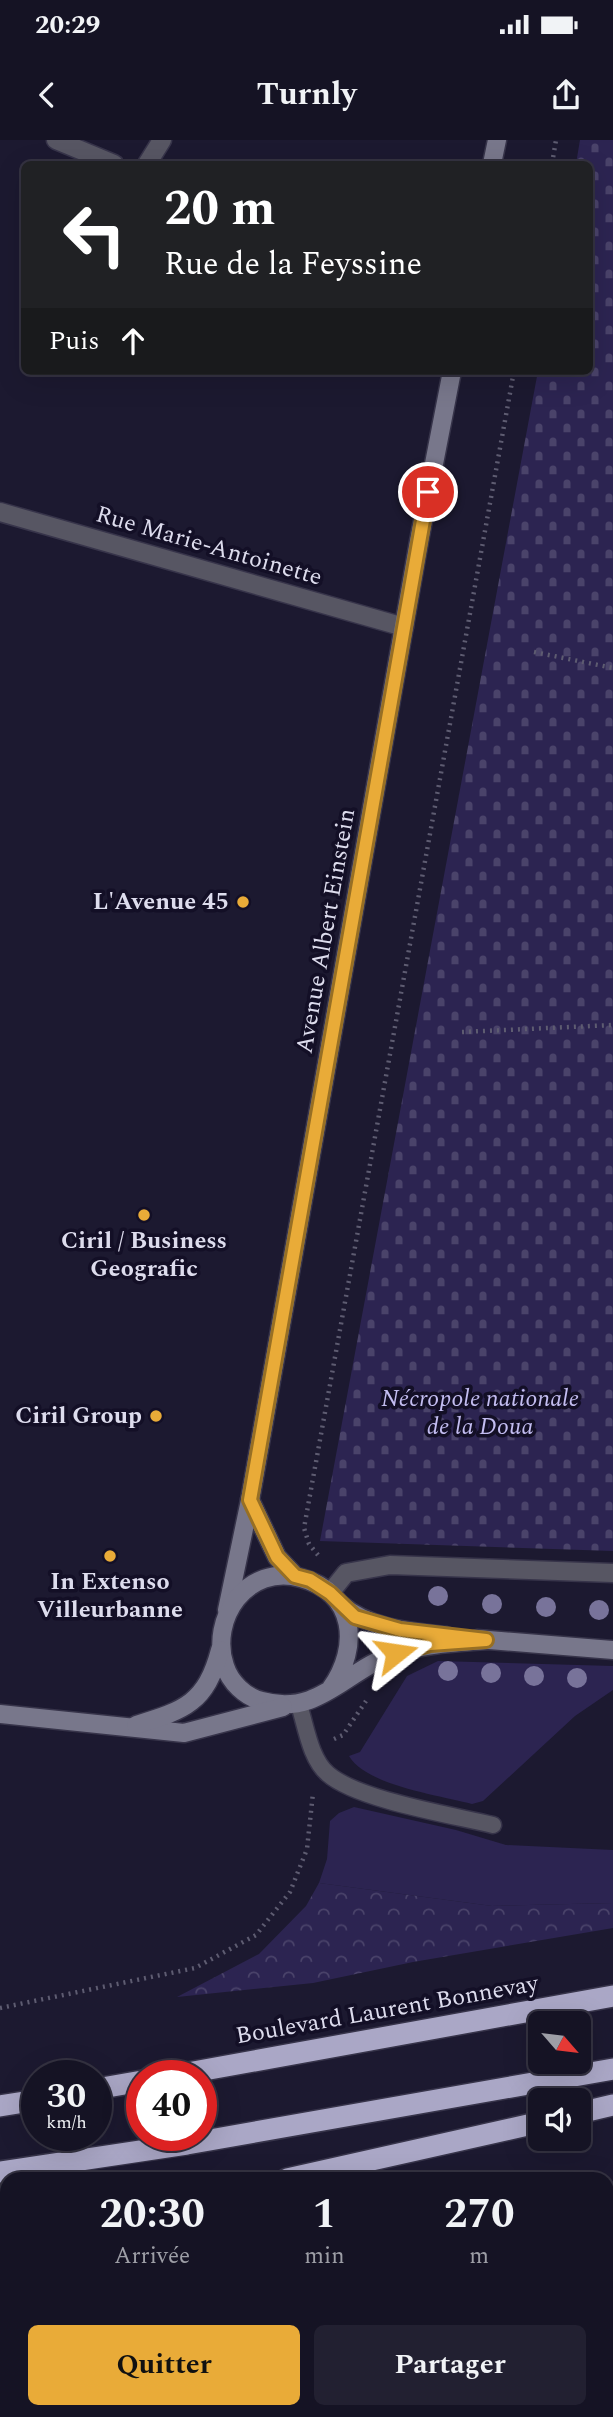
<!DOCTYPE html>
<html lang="fr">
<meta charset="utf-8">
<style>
body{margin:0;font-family:Spectral,serif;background:#222031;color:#f1f3f6;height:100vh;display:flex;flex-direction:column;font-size:26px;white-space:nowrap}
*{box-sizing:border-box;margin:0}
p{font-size:23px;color:#9d9ea6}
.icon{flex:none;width:38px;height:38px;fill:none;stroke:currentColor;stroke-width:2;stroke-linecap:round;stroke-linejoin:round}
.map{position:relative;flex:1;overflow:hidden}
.details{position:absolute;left:0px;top:2032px;width:614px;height:247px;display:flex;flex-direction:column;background:#151324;border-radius:21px 21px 0 0;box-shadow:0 7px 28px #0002,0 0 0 2px #343241}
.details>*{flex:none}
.top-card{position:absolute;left:21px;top:21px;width:572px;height:214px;border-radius:10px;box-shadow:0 7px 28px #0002,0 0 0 2px #343241;background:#202124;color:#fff;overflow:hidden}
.needle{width:46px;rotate:118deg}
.controls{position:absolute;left:528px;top:1871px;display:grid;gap:14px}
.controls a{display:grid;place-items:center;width:63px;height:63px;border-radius:10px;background:#151324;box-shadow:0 7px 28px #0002,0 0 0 2px #343241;font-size:35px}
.speed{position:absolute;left:21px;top:1920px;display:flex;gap:14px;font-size:35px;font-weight:700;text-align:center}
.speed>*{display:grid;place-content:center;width:91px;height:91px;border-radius:50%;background:#151324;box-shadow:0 7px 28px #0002,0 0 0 2px #343241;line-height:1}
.speed small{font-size:18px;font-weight:400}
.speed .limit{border:10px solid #d22;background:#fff;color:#111}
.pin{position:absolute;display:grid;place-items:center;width:60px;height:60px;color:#fff;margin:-30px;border:4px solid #fff;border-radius:50%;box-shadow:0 2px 7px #0007}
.me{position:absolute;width:77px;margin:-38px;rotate:75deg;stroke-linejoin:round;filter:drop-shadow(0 0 5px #0008)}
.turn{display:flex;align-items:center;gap:24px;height:147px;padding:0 28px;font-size:32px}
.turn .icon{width:91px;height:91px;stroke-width:2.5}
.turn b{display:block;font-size:49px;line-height:60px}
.then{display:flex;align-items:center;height:66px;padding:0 28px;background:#0003;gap:14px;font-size:26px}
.eta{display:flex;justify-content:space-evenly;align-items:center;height:119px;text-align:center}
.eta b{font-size:42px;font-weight:700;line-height:49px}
.cta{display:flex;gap:14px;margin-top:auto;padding:14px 28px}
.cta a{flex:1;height:80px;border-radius:10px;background:#e9ab38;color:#111;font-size:28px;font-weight:700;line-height:80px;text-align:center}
.cta a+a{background:#222031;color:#f1f3f6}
.status{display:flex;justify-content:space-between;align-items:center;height:49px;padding:0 35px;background:#151324;direction:ltr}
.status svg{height:19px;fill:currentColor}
header{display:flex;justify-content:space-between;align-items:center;height:91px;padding:0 28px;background:#151324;font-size:32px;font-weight:700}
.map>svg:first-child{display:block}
.green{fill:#2c2451}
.forest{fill:url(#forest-crowns)}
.cemetery{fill:url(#cemetery-stones)}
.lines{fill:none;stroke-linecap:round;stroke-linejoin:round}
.lane-casing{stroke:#37344a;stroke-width:19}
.street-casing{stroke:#37344a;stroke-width:21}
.secondary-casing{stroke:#37344a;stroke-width:21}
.highway-casing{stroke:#37344a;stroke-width:24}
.path{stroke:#5e5c71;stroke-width:4.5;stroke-dasharray:2 5;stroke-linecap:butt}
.lane{stroke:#575663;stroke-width:16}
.street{stroke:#575663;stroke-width:18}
.secondary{stroke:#78778b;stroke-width:18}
.highway{stroke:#aaa7c6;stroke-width:21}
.tree{fill:#78739a}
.route-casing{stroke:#976f24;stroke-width:18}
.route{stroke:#e9ab38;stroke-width:12}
.poi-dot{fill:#e9ab38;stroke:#130f26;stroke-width:2.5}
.labels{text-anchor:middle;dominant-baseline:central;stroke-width:7;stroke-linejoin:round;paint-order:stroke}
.street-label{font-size:24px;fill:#dddced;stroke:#130f26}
.poi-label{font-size:24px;font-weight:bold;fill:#dddced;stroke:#130f26;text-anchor:end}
.park-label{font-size:24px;font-style:italic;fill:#c3bdf1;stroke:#130f26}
</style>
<div class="status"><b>20:29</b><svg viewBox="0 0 49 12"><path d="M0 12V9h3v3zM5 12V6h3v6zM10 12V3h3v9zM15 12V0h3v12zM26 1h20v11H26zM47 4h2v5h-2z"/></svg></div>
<header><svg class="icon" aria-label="back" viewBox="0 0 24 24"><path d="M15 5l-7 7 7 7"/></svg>Turnly<svg class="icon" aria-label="share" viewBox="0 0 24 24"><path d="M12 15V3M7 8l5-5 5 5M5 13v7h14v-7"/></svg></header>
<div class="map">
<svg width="613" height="2277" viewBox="0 0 613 2277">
<defs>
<pattern id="forest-crowns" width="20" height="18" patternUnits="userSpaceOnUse" patternTransform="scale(1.75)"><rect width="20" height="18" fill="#2c2451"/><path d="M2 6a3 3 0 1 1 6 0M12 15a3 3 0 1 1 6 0" fill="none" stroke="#4a436a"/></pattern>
<pattern id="cemetery-stones" width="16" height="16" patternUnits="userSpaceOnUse" patternTransform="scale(1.75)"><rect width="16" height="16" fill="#2c2451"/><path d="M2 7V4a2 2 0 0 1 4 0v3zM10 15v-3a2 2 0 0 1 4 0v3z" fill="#4a436a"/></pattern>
</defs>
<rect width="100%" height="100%" fill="#1c1930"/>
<g class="green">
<path d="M438,1521L613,1526V1550L575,1576L483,1661L472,1664C439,1655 367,1646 349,1616L360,1612L407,1536Z"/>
<polygon points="354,1667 456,1690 506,1705 613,1710 613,1763 492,1766 319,1743 327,1719 330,1681 339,1673"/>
</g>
<g class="forest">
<polygon points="319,1743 492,1766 613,1763 613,1788 413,1822 313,1843 177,1857 259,1814 306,1766"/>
<polygon points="610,2082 613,2091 613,2277 44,2277 42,2272 607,2272 607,2083"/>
</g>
<polygon class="cemetery" points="580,0 613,0 613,1411 320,1401 538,231 590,231 590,24 576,24"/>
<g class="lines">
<defs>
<path id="lane" d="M299,1565C306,1586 310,1619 328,1634C358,1660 452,1675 493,1685"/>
<g id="street">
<polyline points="56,0 114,24"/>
<polyline points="147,24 162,0"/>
<polyline points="0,372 404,487"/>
<polyline points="330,1453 346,1433 390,1425 613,1433"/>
<polyline points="607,2053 613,2052"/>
<polyline points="0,2205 7,2202"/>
</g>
<g id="secondary">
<polyline points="492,24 497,0"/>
<polyline points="250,1360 277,1417 295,1436"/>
<path d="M340,1464C369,1489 409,1492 446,1496"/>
<polyline points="227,1470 250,1360 419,401 452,231"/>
<polyline points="477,1499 613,1510"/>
<path d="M331,1548C360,1507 356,1453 301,1438C247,1423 209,1479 225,1526C230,1542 245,1557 262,1561C320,1577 344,1530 397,1513C426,1504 456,1502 487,1500"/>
<polyline points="0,1574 184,1593 283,1567"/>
<path d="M136,1585C185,1570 206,1563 220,1510"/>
</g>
<g id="highway">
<polyline points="171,1936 613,1856"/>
<polyline points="96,1949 142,1941"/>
<polyline points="0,1966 37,1960"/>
<polyline points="579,1973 613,1965"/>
<polyline points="0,2032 187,2004 613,1929"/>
<polyline points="287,2039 541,1982"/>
<polyline points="0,2106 7,2102"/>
</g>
</defs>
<use href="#lane" class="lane-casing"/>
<use href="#street" class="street-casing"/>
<use href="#secondary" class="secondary-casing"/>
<use href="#highway" class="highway-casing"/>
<g class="path">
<polyline points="552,24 556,0"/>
<polyline points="534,512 613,528"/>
<polyline points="462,892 613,885"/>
<polyline points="318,1415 309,1404 304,1388 514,231"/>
<polyline points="334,1599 343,1595 366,1561"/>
<polyline points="0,1868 195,1828 256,1795 290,1752 307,1709 313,1653"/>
</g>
<use href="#lane" class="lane"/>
<use href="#street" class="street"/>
<use href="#secondary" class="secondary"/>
<use href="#highway" class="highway"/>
</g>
<g class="tree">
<circle cx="438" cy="1456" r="10"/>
<circle cx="492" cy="1464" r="10"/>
<circle cx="546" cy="1467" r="10"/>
<circle cx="599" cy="1470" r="10"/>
<circle cx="448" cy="1531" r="10"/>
<circle cx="491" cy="1533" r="10"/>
<circle cx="534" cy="1536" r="10"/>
<circle cx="577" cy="1538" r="10"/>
</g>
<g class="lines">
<defs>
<polyline id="route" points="396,1513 430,1504 486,1500 400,1490 355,1477 330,1453 310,1440 295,1436 277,1417 250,1360 428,352"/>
</defs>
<use href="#route" class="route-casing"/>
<use href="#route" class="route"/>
</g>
<g class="poi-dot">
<circle cx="243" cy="762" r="7"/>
<circle cx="144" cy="1075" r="7"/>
<circle cx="156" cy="1276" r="7"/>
<circle cx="110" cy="1416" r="7"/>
</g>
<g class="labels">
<g class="street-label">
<text transform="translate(209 406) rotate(16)">Rue Marie-Antoinette</text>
<text transform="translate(326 791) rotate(-80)">Avenue Albert Einstein</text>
<text transform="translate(387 1870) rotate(-10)">Boulevard Laurent Bonnevay</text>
</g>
<g class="poi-label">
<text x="229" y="762">L'Avenue 45</text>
<text x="144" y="1101" text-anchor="middle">Ciril / Business<tspan x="144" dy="28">Geografic</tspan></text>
<text x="142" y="1276">Ciril Group</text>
<text x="110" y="1442" text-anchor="middle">In Extenso<tspan x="110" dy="28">Villeurbanne</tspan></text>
</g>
<g class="park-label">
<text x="480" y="1259">Nécropole nationale<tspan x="480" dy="28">de la Doua</tspan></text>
</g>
</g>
</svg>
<div class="controls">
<a><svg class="needle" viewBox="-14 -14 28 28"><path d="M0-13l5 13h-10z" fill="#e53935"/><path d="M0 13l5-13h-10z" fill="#9d9ea6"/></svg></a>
<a><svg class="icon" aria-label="sound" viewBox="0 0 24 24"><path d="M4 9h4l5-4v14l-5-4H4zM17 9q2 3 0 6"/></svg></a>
</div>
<div class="speed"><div>30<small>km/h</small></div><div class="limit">40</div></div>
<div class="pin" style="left:428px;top:352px;background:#d93025"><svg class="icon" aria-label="arrive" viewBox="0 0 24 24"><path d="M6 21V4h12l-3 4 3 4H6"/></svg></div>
<svg class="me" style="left:396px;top:1513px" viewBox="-20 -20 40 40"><path d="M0-17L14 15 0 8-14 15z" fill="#e9ab38" stroke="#fff" stroke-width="4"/></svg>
<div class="top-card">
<div class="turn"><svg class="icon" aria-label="left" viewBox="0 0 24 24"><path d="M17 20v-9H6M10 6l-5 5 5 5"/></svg><div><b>20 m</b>Rue de la Feyssine</div></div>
<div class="then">Puis<svg class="icon" aria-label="ahead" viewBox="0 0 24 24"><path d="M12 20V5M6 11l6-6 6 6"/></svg></div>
</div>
<section class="details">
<div class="eta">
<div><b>20:30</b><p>Arrivée</p></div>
<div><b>1</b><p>min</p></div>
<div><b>270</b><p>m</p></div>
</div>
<div class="cta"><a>Quitter</a><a>Partager</a></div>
</section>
</div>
